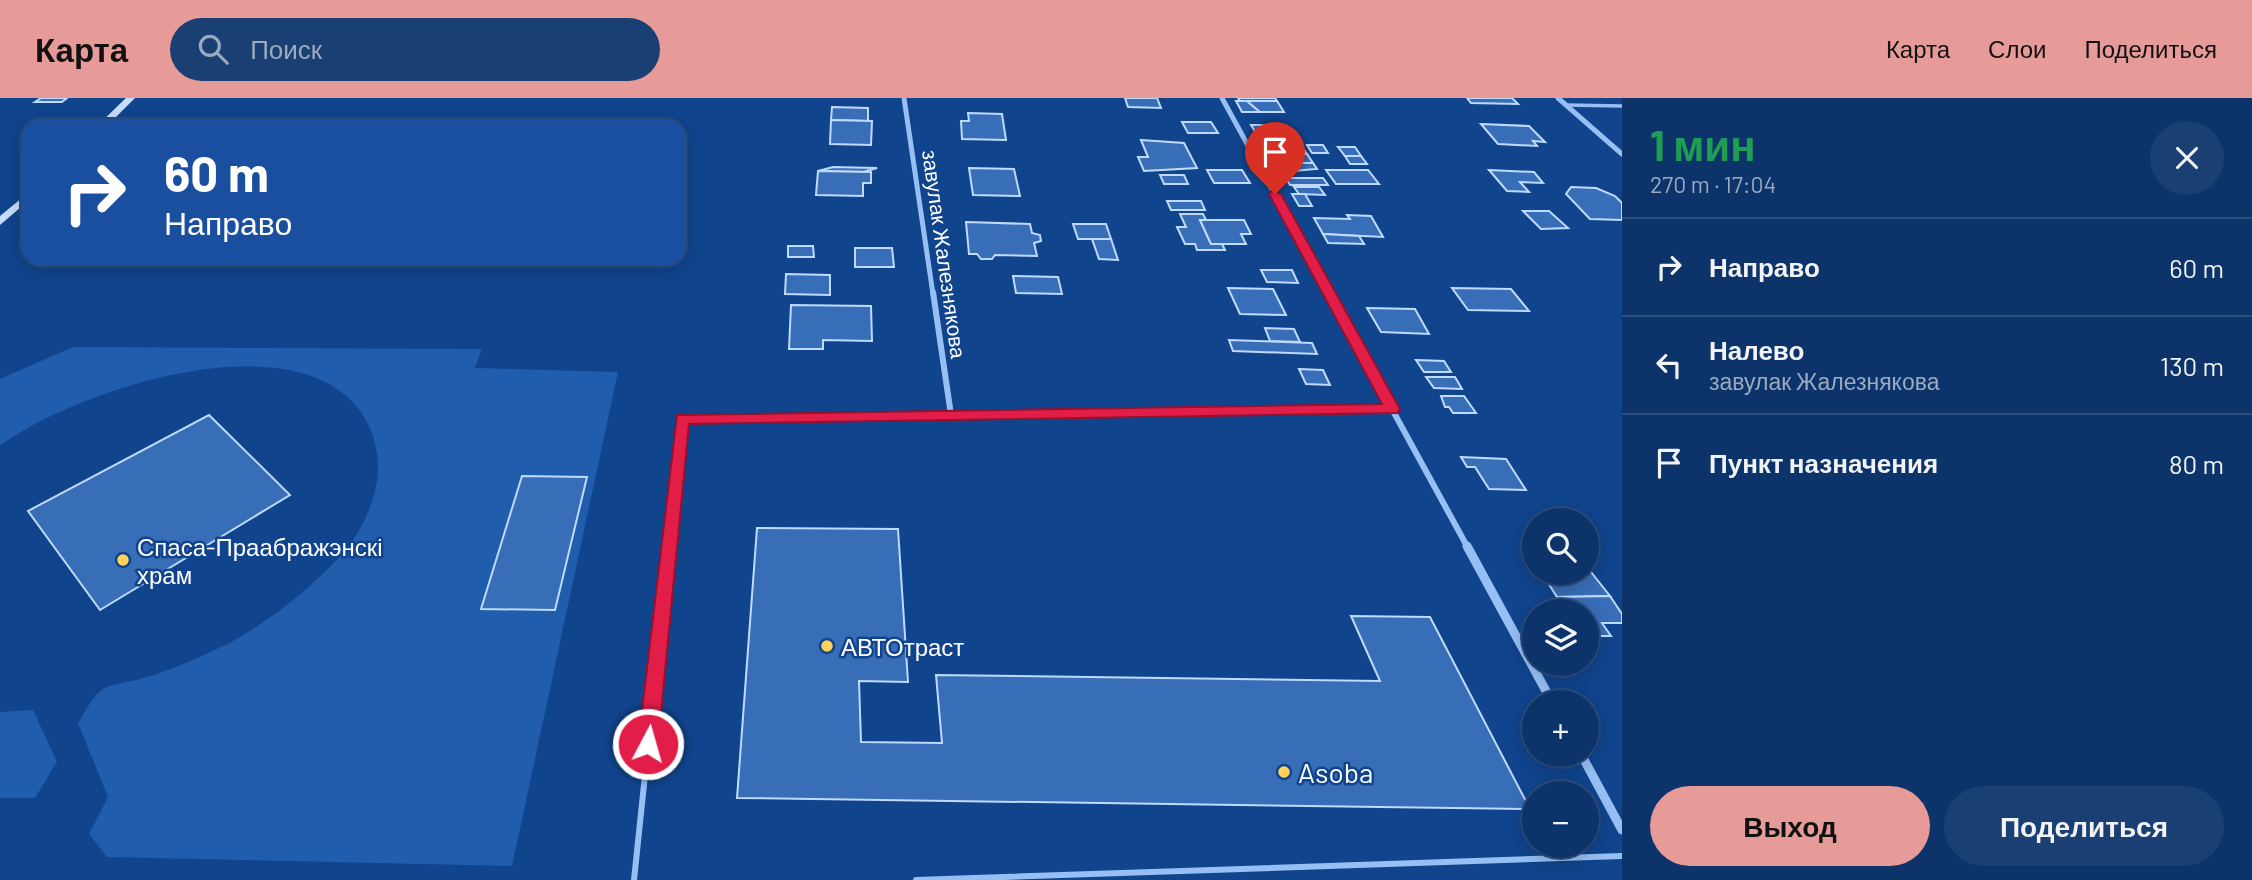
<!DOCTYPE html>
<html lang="ru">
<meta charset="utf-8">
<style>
body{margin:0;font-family:Barlow,sans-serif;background:#1a3f72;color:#f1f3f6;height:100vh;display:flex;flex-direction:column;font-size:26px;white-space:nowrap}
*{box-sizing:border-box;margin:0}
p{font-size:23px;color:#9aaac1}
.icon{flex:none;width:38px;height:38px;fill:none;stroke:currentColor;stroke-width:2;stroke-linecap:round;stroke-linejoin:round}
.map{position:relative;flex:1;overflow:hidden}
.details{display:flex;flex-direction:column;background:#0c336a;width:630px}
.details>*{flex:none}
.banner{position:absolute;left:21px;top:21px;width:665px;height:147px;border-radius:21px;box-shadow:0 4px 18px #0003,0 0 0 2px #2c4e7e;background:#1a4fa0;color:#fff;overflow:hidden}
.fabs{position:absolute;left:1522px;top:410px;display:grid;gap:14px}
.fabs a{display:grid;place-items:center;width:77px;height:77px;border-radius:50%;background:#0c336a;box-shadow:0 4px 18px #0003,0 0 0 2px #2c4e7e;font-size:35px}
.pin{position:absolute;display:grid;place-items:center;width:60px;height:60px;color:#fff;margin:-72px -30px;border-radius:50% 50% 50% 0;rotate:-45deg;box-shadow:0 0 7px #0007}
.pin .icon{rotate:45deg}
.me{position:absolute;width:77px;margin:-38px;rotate:6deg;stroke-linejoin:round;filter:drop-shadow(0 0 5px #0008)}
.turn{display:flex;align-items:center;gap:24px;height:147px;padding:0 28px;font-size:32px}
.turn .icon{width:91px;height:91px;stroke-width:2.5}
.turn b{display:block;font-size:49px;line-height:60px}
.round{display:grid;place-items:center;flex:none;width:74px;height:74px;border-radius:37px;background:#1a3f72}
.overview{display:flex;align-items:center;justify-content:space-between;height:119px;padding:0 28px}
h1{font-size:42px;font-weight:700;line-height:52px;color:#1e9e55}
.button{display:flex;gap:14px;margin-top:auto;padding:14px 28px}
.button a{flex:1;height:80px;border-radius:42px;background:#e69b98;color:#111;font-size:28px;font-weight:700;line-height:80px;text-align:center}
.button a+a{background:#1a3f72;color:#f1f3f6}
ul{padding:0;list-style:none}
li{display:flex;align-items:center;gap:21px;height:98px;padding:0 28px;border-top:2px solid #2c4e7e}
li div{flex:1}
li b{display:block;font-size:26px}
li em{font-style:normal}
header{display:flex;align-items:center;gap:42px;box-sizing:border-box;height:98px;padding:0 35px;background:#e69b98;color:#111}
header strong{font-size:33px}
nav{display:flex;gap:38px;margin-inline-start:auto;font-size:24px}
.search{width:490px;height:63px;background:#1a3f72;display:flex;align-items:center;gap:18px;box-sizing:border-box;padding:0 24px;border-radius:38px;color:#9aaac1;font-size:26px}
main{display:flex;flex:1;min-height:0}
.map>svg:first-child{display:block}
.green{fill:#215dad}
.building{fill:#386eb7;stroke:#bfdafd;stroke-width:2}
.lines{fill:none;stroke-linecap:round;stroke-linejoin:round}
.lane-far2{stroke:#97bff3;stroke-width:3.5}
.lane-far1{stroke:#97bff3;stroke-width:5}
.lane{stroke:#97bff3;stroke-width:6}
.street-far2{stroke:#97bff3;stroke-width:5}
.street-far1{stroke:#97bff3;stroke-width:6}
.street{stroke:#97bff3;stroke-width:9}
.secondary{fill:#c6ddfd;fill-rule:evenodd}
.route{fill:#e11d48;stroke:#92132f;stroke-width:2}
.poi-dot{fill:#ffd359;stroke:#10448d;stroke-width:2.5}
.labels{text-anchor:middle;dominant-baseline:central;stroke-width:5;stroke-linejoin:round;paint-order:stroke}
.far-street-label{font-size:21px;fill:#fff;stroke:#10448d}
.poi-label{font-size:24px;fill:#fff;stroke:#10448d;text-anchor:start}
.near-poi-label{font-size:28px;fill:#fff;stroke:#10448d;text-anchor:start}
</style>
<header>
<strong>Карта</strong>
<div class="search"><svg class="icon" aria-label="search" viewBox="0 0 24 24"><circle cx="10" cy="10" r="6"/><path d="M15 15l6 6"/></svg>Поиск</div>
<nav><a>Карта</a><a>Слои</a><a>Поделиться</a></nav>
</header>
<main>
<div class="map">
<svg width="1622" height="782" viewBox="0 0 1622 782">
<rect width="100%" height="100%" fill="#10448d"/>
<g class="green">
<path d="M73,249L482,251L475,270L618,274L512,768L107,759L89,736L108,699L78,625C84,616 93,597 103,591C114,585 131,584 144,580C168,573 194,562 217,551C262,531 338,472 361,429C379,396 384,362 369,328C314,212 76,291 0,348V281Z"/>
<polygon points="33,612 57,664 35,700 0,700 0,614"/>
</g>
<g class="building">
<polygon points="41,0 67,0 62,4 35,4"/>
<polygon points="1125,0 1157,0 1161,10 1128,9"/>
<polygon points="1238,0 1275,0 1277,3 1240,3"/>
<polygon points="1467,0 1512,0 1518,6 1471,5"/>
<polygon points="1236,3 1247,3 1260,14 1242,14"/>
<polygon points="1247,3 1277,3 1284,14 1260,14"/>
<polygon points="832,9 868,10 868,23 831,22"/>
<polygon points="968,15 1002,16 1006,42 962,41 961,23 969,23"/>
<polygon points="831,22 872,23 871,47 830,46"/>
<polygon points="1182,24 1211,24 1218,35 1188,35"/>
<polygon points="1481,26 1529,28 1545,44 1533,43 1537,48 1498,46"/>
<polygon points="1251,27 1277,27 1282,36 1256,35"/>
<polygon points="1141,42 1184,45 1197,70 1144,73 1138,59 1148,59"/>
<polygon points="1260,42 1297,42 1307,56 1269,56"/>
<polygon points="1307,47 1323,47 1328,55 1312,55"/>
<polygon points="1338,49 1355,49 1361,58 1345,58"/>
<polygon points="1269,56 1307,56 1313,65 1275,65"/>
<polygon points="1345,58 1361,58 1367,66 1350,66"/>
<polygon points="1275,65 1313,65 1317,71 1281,74"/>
<polygon points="833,69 877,70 863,74 818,73"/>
<polygon points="969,70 1014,71 1020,98 973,97"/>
<polygon points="1207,72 1242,72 1250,85 1214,85"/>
<polygon points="1326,72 1368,72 1379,86 1336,86"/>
<polygon points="1489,72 1534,74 1543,85 1520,84 1529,94 1507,93"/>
<polygon points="818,73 871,74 871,85 863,85 863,98 816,97"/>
<polygon points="1160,77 1184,77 1188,86 1164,86"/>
<polygon points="1286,80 1323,80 1328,87 1290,87"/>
<polygon points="1294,89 1319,89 1325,97 1299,96"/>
<polygon points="1571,89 1596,90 1615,98 1622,105 1622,122 1590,121 1566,96"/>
<polygon points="1292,96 1305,96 1312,108 1299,108"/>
<polygon points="1167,103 1201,103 1205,112 1171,112"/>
<polygon points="1523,113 1549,113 1568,130 1541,131"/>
<polygon points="1180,116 1203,116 1206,122 1200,122 1211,146 1222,146 1225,152 1197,152 1195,146 1185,146 1177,129 1186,129"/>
<polygon points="1347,117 1371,118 1383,139 1323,136 1314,120 1350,121"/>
<polygon points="1200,122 1244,122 1251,136 1241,136 1246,146 1211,146"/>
<polygon points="966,124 1030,126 1032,135 1040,137 1041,143 1034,145 1037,158 995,157 992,161 981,161 977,156 969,156"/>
<polygon points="1073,126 1106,126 1111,141 1078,141"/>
<polygon points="1323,136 1359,138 1364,146 1328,145"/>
<polygon points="1092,141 1111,141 1118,162 1099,161"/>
<polygon points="788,148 813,148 814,159 788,159"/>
<polygon points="855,150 892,150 894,169 855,169"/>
<polygon points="1261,172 1292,172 1298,185 1267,184"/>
<polygon points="786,176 830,177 830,197 785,196"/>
<polygon points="1013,178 1058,179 1062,196 1016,195"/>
<polygon points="1228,190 1273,191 1286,217 1240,216"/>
<polygon points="1452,190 1511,191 1529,213 1468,212"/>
<polygon points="791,207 871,208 872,243 823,242 823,251 789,251"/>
<polygon points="1367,210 1415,211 1429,236 1381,234"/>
<polygon points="1265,230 1294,231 1300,244 1270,243"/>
<polygon points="1229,242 1312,245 1317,256 1233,253"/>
<polygon points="1416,262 1444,263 1451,274 1424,274"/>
<polygon points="1299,271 1323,272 1330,287 1306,286"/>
<polygon points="1426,279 1455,279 1462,291 1434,290"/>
<polygon points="1441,298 1464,298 1476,315 1453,315 1449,309 1445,309"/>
<polygon points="209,317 290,397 100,512 28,413"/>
<polygon points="1461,359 1506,361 1526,392 1489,391 1475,369 1467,369"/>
<polygon points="522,378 587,379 555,512 481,511"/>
<polygon points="757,430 898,431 908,584 859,583 861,644 942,645 936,577 1380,583 1351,518 1430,519 1530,711 737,700"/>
<polygon points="1587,469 1610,498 1557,499 1541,474 1587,474"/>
<polygon points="1610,498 1622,516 1622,525 1602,525 1611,538 1587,538 1587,513 1567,513 1557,499"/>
</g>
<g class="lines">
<polyline class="lane-far2" points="1566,7 1622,8"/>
<polyline class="lane-far1" points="669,450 682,321 951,317"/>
<g class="lane">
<polyline points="634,782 669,448"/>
<polyline points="916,782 1622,758"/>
</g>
<g class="street-far2">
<polyline points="904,0 933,196"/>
<polyline points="1222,0 1329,196"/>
<polyline points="1558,0 1622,56"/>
</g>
<g class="street-far1">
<polyline points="933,194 951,317 1392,311"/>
<polyline points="1328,194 1468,450"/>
</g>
<g class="street">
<polyline points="1467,448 1552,604"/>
<polyline points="1581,656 1622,732"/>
</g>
<g class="secondary">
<polygon points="126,0 135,0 107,28 97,28"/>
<polygon points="28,95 28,103 0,127 0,118"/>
</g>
</g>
<polygon class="route" points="1271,93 1281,96 1400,311 1398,315 689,326 658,646 655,653 648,655 641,653 638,646 677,317 1382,306 1269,96"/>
<g class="poi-dot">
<circle cx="123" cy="462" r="7"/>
<circle cx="827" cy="548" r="7"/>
<circle cx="1284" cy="674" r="7"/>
</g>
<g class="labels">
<g class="far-street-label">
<text transform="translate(945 156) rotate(82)">завулак Жалезнякова</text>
</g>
<g class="poi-label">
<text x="137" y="448">Спаса-Праабражэнскі<tspan x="137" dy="28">храм</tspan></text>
<text x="841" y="548">АВТОтраст</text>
</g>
<g class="near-poi-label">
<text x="1298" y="674">Asoba</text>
</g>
</g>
</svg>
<div class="fabs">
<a><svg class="icon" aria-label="search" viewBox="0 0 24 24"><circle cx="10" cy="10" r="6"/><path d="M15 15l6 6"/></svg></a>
<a><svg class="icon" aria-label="layers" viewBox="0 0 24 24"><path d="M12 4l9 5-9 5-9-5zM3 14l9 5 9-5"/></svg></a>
<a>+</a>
<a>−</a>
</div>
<div class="pin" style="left:1275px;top:96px;background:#d93025"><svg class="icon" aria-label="arrive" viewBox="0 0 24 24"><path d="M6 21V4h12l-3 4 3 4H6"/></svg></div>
<svg class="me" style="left:648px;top:646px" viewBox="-20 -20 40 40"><circle r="17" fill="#e11d48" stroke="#fff" stroke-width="3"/><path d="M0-11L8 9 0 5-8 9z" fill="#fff"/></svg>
<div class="banner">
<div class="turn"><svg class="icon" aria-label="right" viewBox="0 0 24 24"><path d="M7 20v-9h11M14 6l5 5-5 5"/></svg><div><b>60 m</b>Направо</div></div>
</div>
</div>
<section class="details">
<div class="overview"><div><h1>1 мин</h1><p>270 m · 17:04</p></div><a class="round"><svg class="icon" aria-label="close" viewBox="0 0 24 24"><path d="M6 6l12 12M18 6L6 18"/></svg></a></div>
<ul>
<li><svg class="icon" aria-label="right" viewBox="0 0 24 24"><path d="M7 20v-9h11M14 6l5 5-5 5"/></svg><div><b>Направо</b></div><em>60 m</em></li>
<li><svg class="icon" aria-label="left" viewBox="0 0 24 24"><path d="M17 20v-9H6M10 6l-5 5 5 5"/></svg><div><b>Налево</b><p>завулак Жалезнякова</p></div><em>130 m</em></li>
<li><svg class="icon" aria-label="arrive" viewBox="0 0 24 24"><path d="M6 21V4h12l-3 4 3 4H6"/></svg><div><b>Пункт назначения</b></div><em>80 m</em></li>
</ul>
<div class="button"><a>Выход</a><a>Поделиться</a></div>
</section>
</main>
